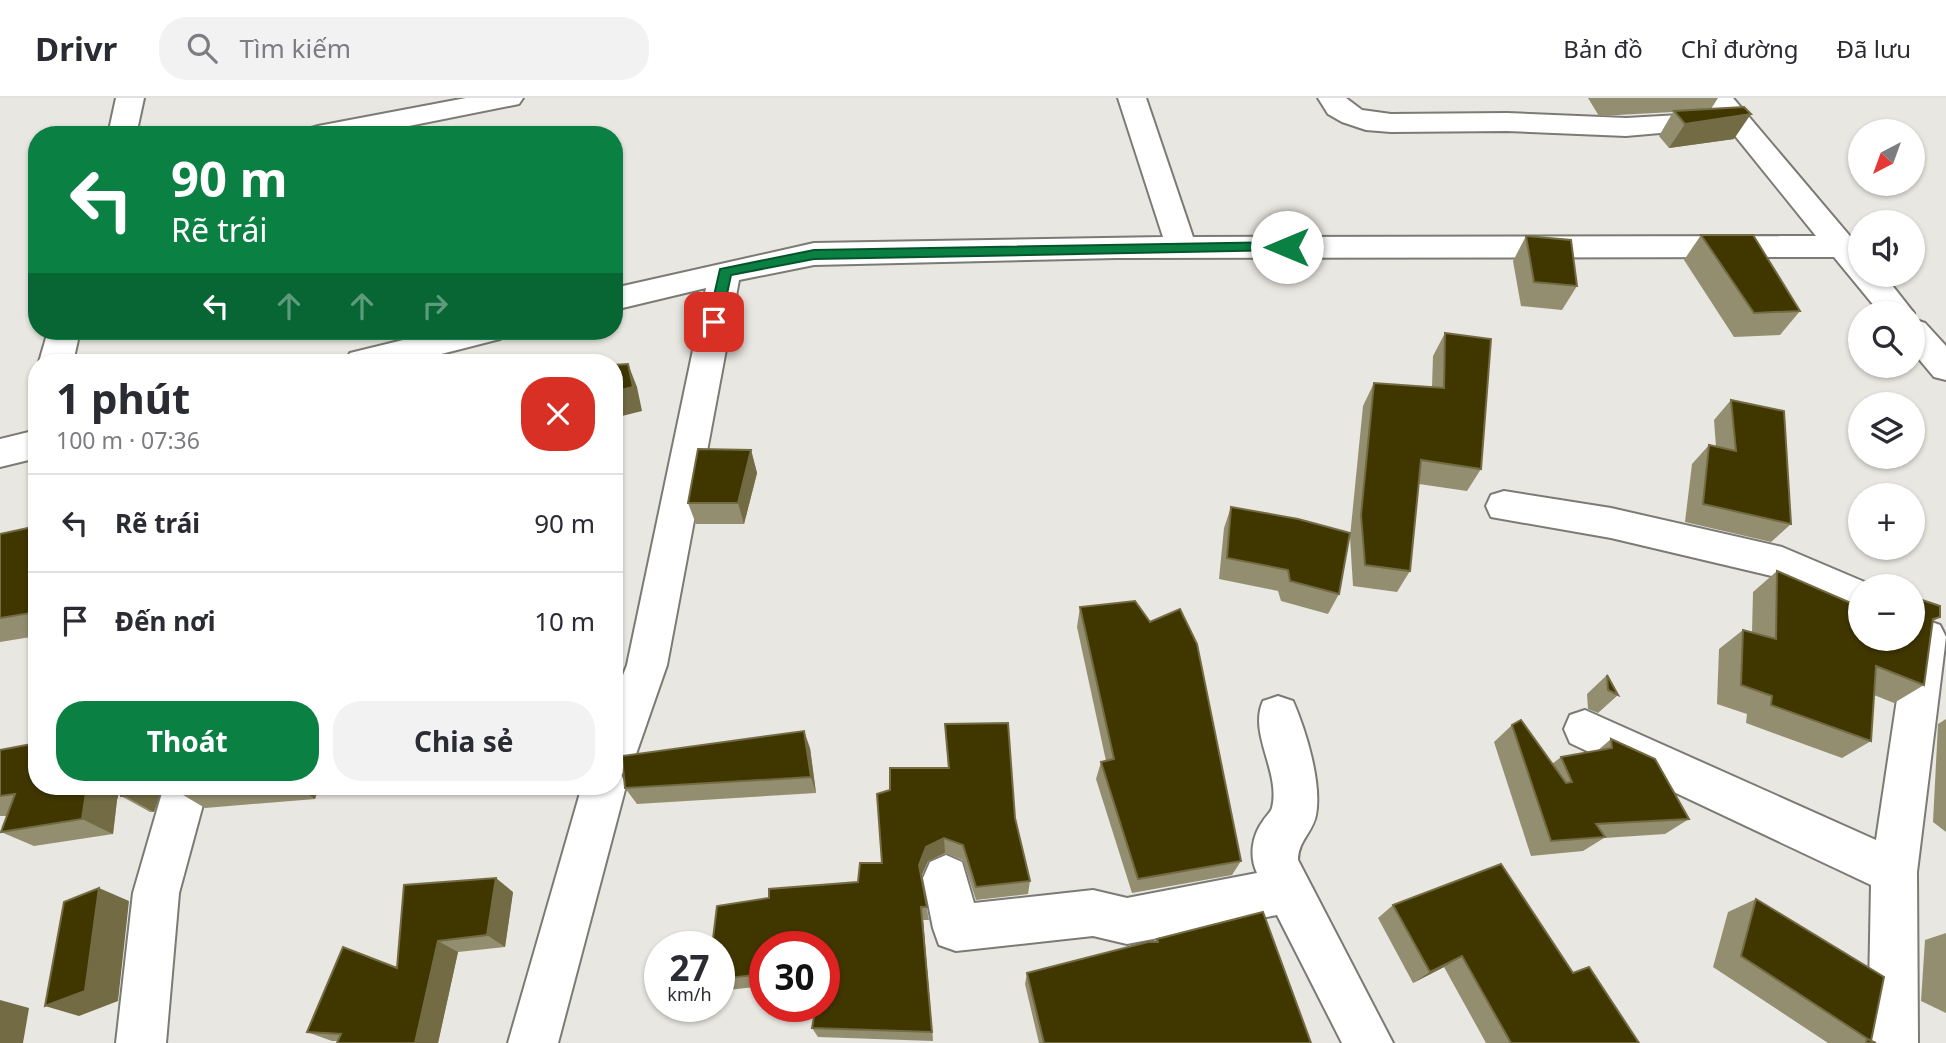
<!DOCTYPE html>
<html lang="vi">
<meta charset="utf-8">
<style>
body{margin:0;font-family:"Noto Sans",sans-serif;background:#f2f2f3;color:#2b2b33;height:100vh;display:flex;flex-direction:column;font-size:26px;white-space:nowrap}
*{box-sizing:border-box;margin:0}
p{font-size:23px;color:#7c7c81}
.icon{flex:none;width:38px;height:38px;fill:none;stroke:currentColor;stroke-width:2;stroke-linecap:round;stroke-linejoin:round}
.map{position:relative;flex:1;overflow:hidden}
.side{position:absolute;left:28px;top:256px;width:595px;height:441px;display:flex;flex-direction:column;background:#fff;border-radius:28px;box-shadow:0 2px 5px #0004}
.side>*{flex:none}
.guide{position:absolute;left:28px;top:28px;width:595px;height:214px;border-radius:28px;box-shadow:0 2px 5px #0004;background:#0b8043;color:#fff;overflow:hidden}
.needle{width:46px;rotate:221deg}
.tools{position:absolute;left:1848px;top:21px;display:grid;gap:14px}
.tools a{display:grid;place-items:center;width:77px;height:77px;border-radius:50%;background:#fff;box-shadow:0 2px 5px #0004;font-size:35px}
.speed{position:absolute;left:644px;top:833px;display:flex;gap:14px;font-size:35px;font-weight:700;text-align:center}
.speed>*{display:grid;place-content:center;width:91px;height:91px;border-radius:50%;background:#fff;box-shadow:0 2px 5px #0004;line-height:1}
.speed small{font-size:18px;font-weight:400}
.speed .limit{border:10px solid #d22;background:#fff;color:#111}
.pin{position:absolute;display:grid;place-items:center;width:60px;height:60px;color:#fff;margin:-30px;border-radius:14px;box-shadow:0 4px 10px #0006}
.me{position:absolute;width:77px;margin:-38px;rotate:270deg;stroke-linejoin:round;filter:drop-shadow(0 0 5px #0008)}
.turn{display:flex;align-items:center;gap:24px;height:147px;padding:0 28px;font-size:32px}
.turn .icon{width:91px;height:91px;stroke-width:2.5}
.turn b{display:block;font-size:49px;line-height:60px}
.lanes{display:flex;align-items:center;height:66px;padding:0 28px;background:#0003;justify-content:center;gap:35px;direction:ltr}
.lanes .off{opacity:.35}
.round{display:grid;place-items:center;flex:none;width:74px;height:74px;border-radius:28px;background:#f2f2f3}
.head{display:flex;align-items:center;justify-content:space-between;height:119px;padding:0 28px}
h1{font-size:42px;font-weight:700;line-height:52px}
.button{display:flex;gap:14px;margin-top:auto;padding:14px 28px}
.button a{flex:1;height:80px;border-radius:28px;background:#0b8043;color:#fff;font-size:28px;font-weight:700;line-height:80px;text-align:center}
.button a+a{background:#f2f2f3;color:#2b2b33}
ul{padding:0;list-style:none}
li{display:flex;align-items:center;gap:21px;height:98px;padding:0 28px;border-top:2px solid #e1e1e2}
li div{flex:1}
li b{display:block;font-size:26px}
li em{font-style:normal}
header{display:flex;align-items:center;gap:42px;box-sizing:border-box;height:98px;padding:0 35px;background:#fff;border-bottom:2px solid #e1e1e2}
header strong{font-size:33px}
nav{display:flex;gap:38px;margin-inline-start:auto;font-size:24px}
.search{width:490px;height:63px;background:#f2f2f3;display:flex;align-items:center;gap:18px;box-sizing:border-box;padding:0 24px;border-radius:28px;color:#7c7c81;font-size:26px}
.map>svg:first-child{display:block}
.lines{fill:none;stroke-linecap:round;stroke-linejoin:round}
.minor-casing{stroke:#7b7a74;stroke-width:4}
.minor{fill:#fff;fill-rule:evenodd}
.wall{fill:#948e70}
.shaded-wall{fill:#726b44}
.building{fill:#403600;stroke:#726b44;stroke-width:2}
.route{fill:#0b8043;stroke:#07532c;stroke-width:2}
</style>
<header>
<strong>Drivr</strong>
<div class="search"><svg class="icon" aria-label="search" viewBox="0 0 24 24"><circle cx="10" cy="10" r="6"/><path d="M15 15l6 6"/></svg>Tìm kiếm</div>
<nav><a>Bản đồ</a><a>Chỉ đường</a><a>Đã lưu</a></nav>
</header>
<div class="map">
<svg width="1946" height="945" viewBox="0 0 1946 945">
<rect width="100%" height="100%" fill="#e8e7e1"/>
<g class="lines">
<defs>
<g id="minor">
<polygon points="116,0 144,0 136,37 108,37"/>
<polygon points="466,0 523,0 519,6 364,37 304,37 308,31 318,28"/>
<polygon points="1118,0 1146,0 1193,139 1816,138 1728,29 1626,38 1507,33 1391,34 1366,32 1342,24 1328,16 1318,0 1346,0 1362,12 1391,16 1507,15 1626,20 1716,15 1704,0 1733,0 1860,150 1860,177 1884,177 1914,215 1913,218 1913,215 1880,215 1834,159 1116,160 814,167 739,182 667,567 635,659 629,673 621,676 626,688 558,945 508,945 582,688 614,688 614,600 627,567 706,190 614,212 614,190 814,145 1163,139"/>
<polygon points="1913,221 1925,225 1946,248 1946,282 1934,279 1913,254"/>
<polygon points="48,233 80,233 73,264 39,264"/>
<polygon points="440,233 504,233 500,241 410,264 345,264 350,255"/>
<polygon points="37,332 37,360 0,369 0,341"/>
<polygon points="1504,393 1611,410 1782,449 1874,488 1860,488 1860,516 1776,479 1611,440 1491,419 1486,408 1491,397"/>
<polygon points="1926,522 1940,527 1946,539 1917,774 1918,945 1868,945 1871,787 1570,645 1564,631 1570,617 1585,612 1876,742 1906,541 1913,541 1913,526"/>
<path d="M1278,598L1293,603C1306,633 1322,685 1316,717C1313,734 1298,743 1298,762L1393,945H1342L1277,817L1127,846L1093,838L956,853L939,847L933,830L923,780L930,764L946,757L962,764L974,805L1093,792L1127,800L1257,775C1249,758 1252,738 1263,723C1265,719 1271,714 1272,710C1281,674 1248,636 1263,603Z"/>
<polygon points="164,688 208,688 179,795 166,945 116,945 133,795"/>
</g>
</defs>
<use href="#minor" class="minor-casing"/>
<use href="#minor" class="minor"/>
</g>
<g class="wall">
<polygon points="1588,0 1718,0 1711,11 1734,41 1669,50 1659,38 1673,14 1599,18"/>
<polygon points="1701,137 1800,213 1780,237 1734,239 1684,162"/>
<polygon points="1526,138 1577,188 1562,212 1521,208 1513,163"/>
<polygon points="1445,235 1481,371 1467,393 1419,386 1410,473 1397,494 1353,488 1350,439 1363,308 1374,285 1432,289 1433,258"/>
<polygon points="1731,302 1791,426 1771,444 1685,424 1692,366 1709,347 1716,349 1714,322"/>
<polygon points="751,352 757,375 744,426 696,426 688,405"/>
<polygon points="1231,409 1339,496 1328,516 1281,503 1278,493 1219,481 1224,430"/>
<polygon points="37,428 37,538 0,544 0,436"/>
<polygon points="1777,473 1913,541 1913,499 1940,519 1932,524 1924,587 1894,605 1874,597 1871,643 1842,660 1746,625 1747,616 1717,606 1719,551 1743,532 1752,534 1753,494"/>
<polygon points="1080,509 1241,763 1232,777 1132,795 1096,681 1101,664 1106,663 1077,529"/>
<polygon points="1607,577 1618,597 1598,615 1588,611 1587,596"/>
<polygon points="1946,621 1946,734 1933,724 1938,626"/>
<polygon points="945,626 1030,783 1028,796 976,802 963,762 945,755 928,763 921,779 929,822 923,822 933,943 818,939 812,930 824,908 824,849 765,849 765,888 719,893 719,849 769,800 858,784 882,765 890,692 948,670"/>
<polygon points="1512,627 1552,666 1561,659 1597,653 1611,641 1689,721 1665,736 1604,740 1583,753 1531,758 1494,644"/>
<polygon points="810,650 816,695 637,706 625,690"/>
<polygon points="0,652 163,688 154,714 150,714 121,698 120,690 117,702 113,736 34,748 1,734 7,718 0,718"/>
<polygon points="180,688 319,688 315,701 205,710 178,694"/>
<polygon points="513,794 505,849 458,854 438,945 337,945 338,943 332,943 307,934 397,870"/>
<polygon points="1756,801 1871,943 1876,945 1828,945 1713,869 1728,814"/>
<polygon points="1393,807 1573,875 1639,945 1486,945 1444,869 1413,885 1378,820"/>
<polygon points="1946,835 1946,915 1921,903 1925,842"/>
<polygon points="1157,841 1311,945 1039,945 1025,886 1027,875 1155,844"/>
</g>
<g class="shaded-wall">
<polygon points="1751,16 1734,41 1669,50 1685,26"/>
<polygon points="628,266 637,289 642,313 614,320 614,294"/>
<polygon points="751,352 757,375 744,426 738,405"/>
<polygon points="804,633 810,650 816,695 811,679"/>
<polygon points="87,688 121,688 117,702 113,736 82,721"/>
<polygon points="129,688 163,688 154,714 125,698"/>
<polygon points="296,688 319,688 315,701"/>
<polygon points="944,740 945,755 928,763 920,781 919,767 926,749"/>
<polygon points="496,780 513,794 505,849 487,837"/>
<polygon points="99,790 129,803 118,903 79,918 45,908"/>
<polygon points="921,809 923,822 933,943 932,934"/>
<polygon points="438,843 458,854 438,945 415,945"/>
<polygon points="1462,858 1444,869 1413,885 1430,874"/>
<polygon points="0,902 29,910 23,945 0,945"/>
</g>
<g class="building">
<polygon points="1744,9 1751,16 1685,26 1674,13"/>
<polygon points="1701,137 1753,137 1800,213 1754,215"/>
<polygon points="1526,138 1571,142 1577,188 1534,184"/>
<polygon points="1445,235 1491,241 1481,371 1421,362 1410,473 1365,467 1361,417 1374,285 1444,290"/>
<polygon points="628,266 633,289 614,294 614,267"/>
<polygon points="1731,302 1784,313 1791,426 1703,406 1709,347 1736,353"/>
<polygon points="698,351 751,352 738,405 688,405"/>
<polygon points="1231,409 1298,421 1350,435 1339,496 1290,483 1288,472 1227,460"/>
<polygon points="37,428 37,514 0,520 0,436"/>
<polygon points="1777,473 1860,509 1860,541 1913,541 1913,499 1940,508 1940,519 1933,521 1924,587 1876,568 1871,643 1771,607 1772,598 1741,587 1743,532 1776,541"/>
<polygon points="1135,503 1150,524 1180,511 1197,546 1241,763 1138,781 1101,664 1114,661 1080,509"/>
<polygon points="1607,577 1618,597 1608,592"/>
<polygon points="1521,622 1566,685 1572,684 1561,659 1612,650 1611,641 1655,661 1689,721 1596,726 1605,739 1551,743 1512,627"/>
<polygon points="1008,625 1015,720 1030,783 976,789 963,747 944,740 926,749 919,767 927,809 921,809 932,934 812,930 816,908 824,908 824,849 765,849 765,876 719,881 719,849 712,849 717,808 769,800 769,791 858,784 860,765 882,765 877,696 890,692 890,670 949,670 945,626"/>
<polygon points="804,633 811,679 625,690 622,658"/>
<polygon points="37,645 37,688 87,688 82,721 1,734 15,696 0,698 0,652"/>
<polygon points="120,688 129,688 125,698 121,698"/>
<polygon points="180,688 253,688 178,694"/>
<polygon points="1501,766 1573,875 1589,869 1639,945 1511,945 1462,858 1430,874 1393,807"/>
<polygon points="496,780 487,837 438,843 415,945 337,945 341,936 307,934 343,849 397,870 404,787"/>
<polygon points="99,790 85,893 45,908 64,804"/>
<polygon points="1756,801 1884,879 1871,943 1741,858"/>
<polygon points="1263,814 1311,945 1044,945 1027,875 1148,844 1158,844 1157,841"/>
<polygon points="1867,941 1876,945 1866,945"/>
</g>
<polygon class="route" points="1287,144 1291,146 1291,152 814,161 731,177 721,224 714,228 708,224 720,171 814,152"/>
</svg>
<div class="tools">
<a><svg class="needle" viewBox="-14 -14 28 28"><path d="M0-13l5 13h-10z" fill="#e53935"/><path d="M0 13l5-13h-10z" fill="#7c7c81"/></svg></a>
<a><svg class="icon" aria-label="sound" viewBox="0 0 24 24"><path d="M4 9h4l5-4v14l-5-4H4zM17 9q2 3 0 6"/></svg></a>
<a><svg class="icon" aria-label="search" viewBox="0 0 24 24"><circle cx="10" cy="10" r="6"/><path d="M15 15l6 6"/></svg></a>
<a><svg class="icon" aria-label="layers" viewBox="0 0 24 24"><path d="M12 4l9 5-9 5-9-5zM3 14l9 5 9-5"/></svg></a>
<a>+</a>
<a>−</a>
</div>
<div class="speed"><div>27<small>km/h</small></div><div class="limit">30</div></div>
<div class="pin" style="left:714px;top:224px;background:#d93025"><svg class="icon" aria-label="arrive" viewBox="0 0 24 24"><path d="M6 21V4h12l-3 4 3 4H6"/></svg></div>
<svg class="me" style="left:1287px;top:149px" viewBox="-20 -20 40 40"><circle r="19" fill="#fff"/><path d="M0-13L10 11 0 6-10 11z" fill="#0b8043"/></svg>
<div class="guide">
<div class="turn"><svg class="icon" aria-label="left" viewBox="0 0 24 24"><path d="M17 20v-9H6M10 6l-5 5 5 5"/></svg><div><b>90 m</b>Rẽ trái</div></div>
<div class="lanes"><svg class="icon" aria-label="left" viewBox="0 0 24 24"><path d="M17 20v-9H6M10 6l-5 5 5 5"/></svg><svg class="icon off" aria-label="ahead" viewBox="0 0 24 24"><path d="M12 20V5M6 11l6-6 6 6"/></svg><svg class="icon off" aria-label="ahead" viewBox="0 0 24 24"><path d="M12 20V5M6 11l6-6 6 6"/></svg><svg class="icon off" aria-label="right" viewBox="0 0 24 24"><path d="M7 20v-9h11M14 6l5 5-5 5"/></svg></div>
</div>
<section class="side">
<div class="head"><div><h1>1 phút</h1><p>100 m · 07:36</p></div><a class="round" style="background:#d93025;color:#fff"><svg class="icon" aria-label="close" viewBox="0 0 24 24"><path d="M6 6l12 12M18 6L6 18"/></svg></a></div>
<ul>
<li><svg class="icon" aria-label="left" viewBox="0 0 24 24"><path d="M17 20v-9H6M10 6l-5 5 5 5"/></svg><div><b>Rẽ trái</b></div><em>90 m</em></li>
<li><svg class="icon" aria-label="arrive" viewBox="0 0 24 24"><path d="M6 21V4h12l-3 4 3 4H6"/></svg><div><b>Đến nơi</b></div><em>10 m</em></li>
</ul>
<div class="button"><a>Thoát</a><a>Chia sẻ</a></div>
</section>
</div>
